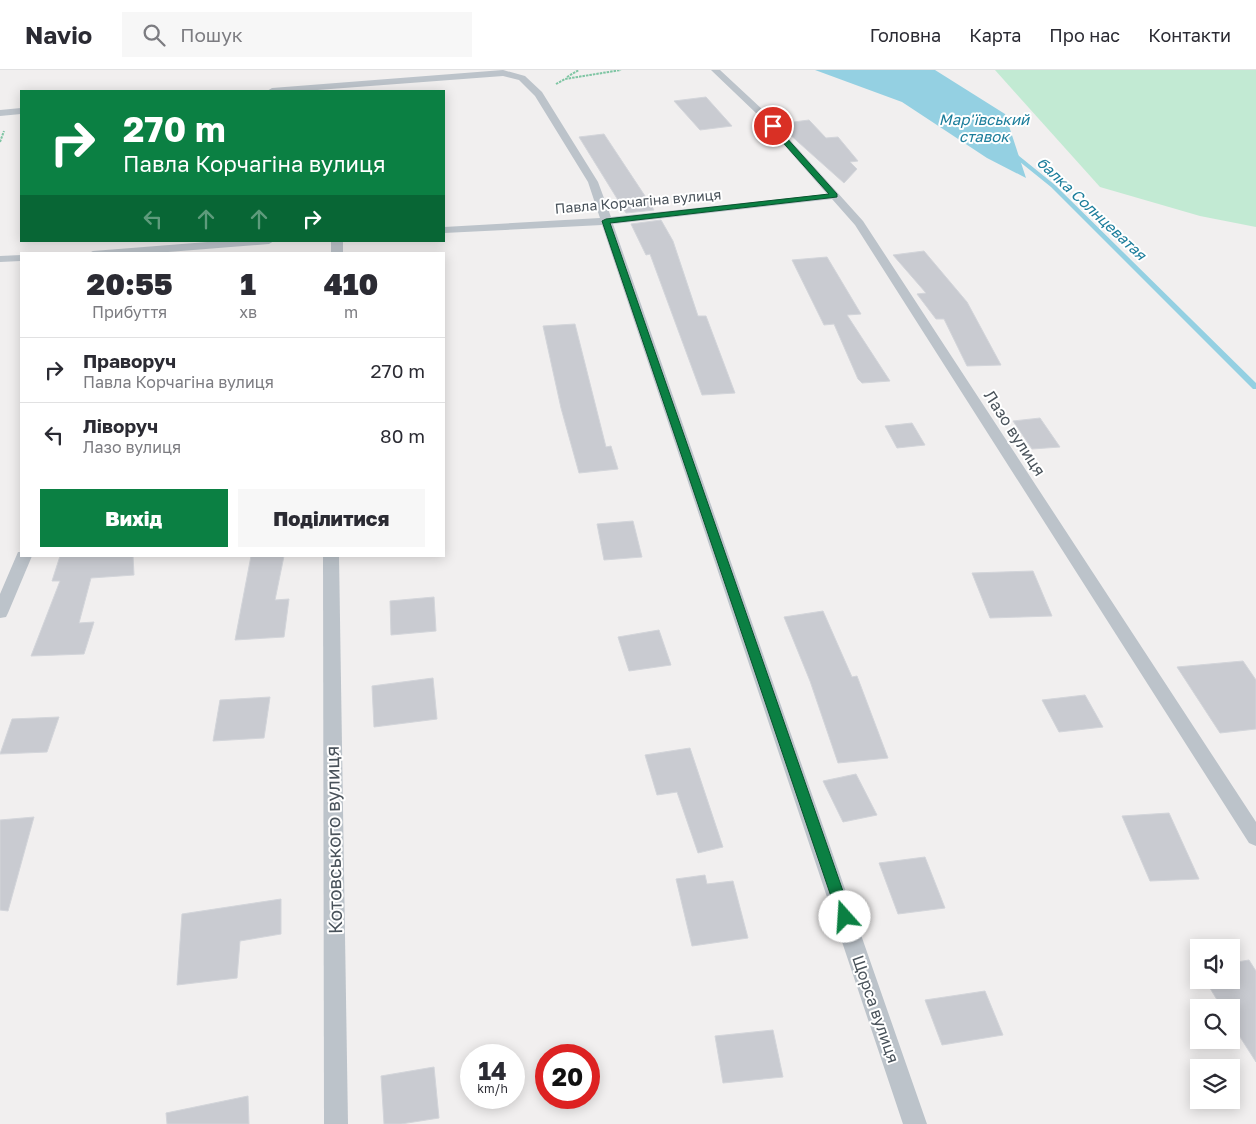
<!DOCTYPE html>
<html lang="uk">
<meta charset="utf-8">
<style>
body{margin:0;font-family:"Golos Text",sans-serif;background:#f7f7f7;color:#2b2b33;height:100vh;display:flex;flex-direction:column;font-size:19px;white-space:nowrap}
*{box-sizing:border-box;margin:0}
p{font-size:16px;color:#7c7c81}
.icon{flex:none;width:28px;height:28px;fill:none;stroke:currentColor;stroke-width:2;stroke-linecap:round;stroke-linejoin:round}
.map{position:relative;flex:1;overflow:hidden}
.drawer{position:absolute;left:20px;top:182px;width:425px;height:305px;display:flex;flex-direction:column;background:#fff;border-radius:0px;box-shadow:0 2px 12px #0003}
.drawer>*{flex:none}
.guide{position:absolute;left:20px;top:20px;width:425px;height:152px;border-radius:0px;box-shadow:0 2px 12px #0003;background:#0b8043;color:#fff;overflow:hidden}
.buttons{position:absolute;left:1190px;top:869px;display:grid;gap:10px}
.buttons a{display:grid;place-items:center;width:50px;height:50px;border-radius:0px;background:#fff;box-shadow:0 2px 12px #0003;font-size:25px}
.speed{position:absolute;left:460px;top:974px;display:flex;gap:10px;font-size:25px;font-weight:700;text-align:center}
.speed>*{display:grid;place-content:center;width:65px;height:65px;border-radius:50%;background:#fff;box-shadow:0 2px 12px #0003;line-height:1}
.speed small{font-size:12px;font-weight:400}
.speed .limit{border:8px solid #d22;background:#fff;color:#111}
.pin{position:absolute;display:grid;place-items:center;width:42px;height:42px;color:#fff;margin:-21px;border:2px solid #fff;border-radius:50%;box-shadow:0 1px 5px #0007}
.me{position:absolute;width:55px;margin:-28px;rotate:341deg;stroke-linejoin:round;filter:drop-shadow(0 0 4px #0008)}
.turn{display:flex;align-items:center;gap:18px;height:105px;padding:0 20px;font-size:22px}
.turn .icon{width:65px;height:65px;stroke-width:2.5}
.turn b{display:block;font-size:35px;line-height:42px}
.lanes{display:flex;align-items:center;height:48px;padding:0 20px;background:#0003;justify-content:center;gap:25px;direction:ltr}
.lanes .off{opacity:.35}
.eta{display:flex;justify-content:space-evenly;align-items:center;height:85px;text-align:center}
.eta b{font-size:30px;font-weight:800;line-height:35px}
.cta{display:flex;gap:10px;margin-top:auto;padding:10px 20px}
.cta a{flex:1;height:58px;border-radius:0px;background:#0b8043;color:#fff;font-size:20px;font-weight:800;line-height:58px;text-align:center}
.cta a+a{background:#f7f7f7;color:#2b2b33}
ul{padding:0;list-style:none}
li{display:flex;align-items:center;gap:15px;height:65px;padding:0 20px;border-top:1px solid #e1e1e2}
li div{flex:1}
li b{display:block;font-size:19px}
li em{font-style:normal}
header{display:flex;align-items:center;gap:30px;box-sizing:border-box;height:70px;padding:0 25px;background:#fff;border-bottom:1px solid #e1e1e2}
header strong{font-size:24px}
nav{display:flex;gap:28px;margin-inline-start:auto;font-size:18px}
.search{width:350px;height:45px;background:#f7f7f7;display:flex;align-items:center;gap:12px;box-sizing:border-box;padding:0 18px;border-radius:0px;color:#7c7c81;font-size:19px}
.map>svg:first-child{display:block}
.green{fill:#c2ead3}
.water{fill:#94d0e2}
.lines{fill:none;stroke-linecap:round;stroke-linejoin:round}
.stream{fill:#94d0e2;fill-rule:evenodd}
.building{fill:#c9cbd1;stroke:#d3d5da}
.path{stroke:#7ec5a3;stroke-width:2;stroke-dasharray:2.5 1;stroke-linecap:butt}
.lane{fill:#bcc3ca;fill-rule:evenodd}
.route{fill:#0b8043;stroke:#07532c}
.labels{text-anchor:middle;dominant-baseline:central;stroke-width:4;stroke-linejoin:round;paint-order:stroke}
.far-street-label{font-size:14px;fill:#49525a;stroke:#fff}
.far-water-label{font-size:15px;font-style:italic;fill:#1b7d9b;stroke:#fff}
.street-label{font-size:16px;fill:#49525a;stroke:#fff}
.near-street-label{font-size:19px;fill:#49525a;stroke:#fff}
</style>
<header>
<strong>Navio</strong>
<div class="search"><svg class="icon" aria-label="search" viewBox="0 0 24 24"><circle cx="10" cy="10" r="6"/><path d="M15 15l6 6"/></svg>Пошук</div>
<nav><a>Головна</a><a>Карта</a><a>Про нас</a><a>Контакти</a></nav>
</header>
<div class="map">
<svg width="1256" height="1054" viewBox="0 0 1256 1054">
<rect width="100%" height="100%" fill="#f1efef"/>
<polygon class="green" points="995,0 1256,0 1256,157 1200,146 1100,117"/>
<polygon class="water" points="815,0 935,0 1005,44 1026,108 987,88 902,32"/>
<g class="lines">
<polygon class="stream" points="1009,81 1013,81 1055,115 1256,313 1256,319 1253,319 1051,117 1009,83"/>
</g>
<g class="building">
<polygon points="706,27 732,56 700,60 674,31"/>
<polygon points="809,50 826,68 838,67 858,91 850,92 857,99 844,113 778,54"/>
<polygon points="604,64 647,129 654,140 626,143 579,67"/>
<polygon points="661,150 673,171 698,246 706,246 735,323 702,325 650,184 646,185 631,154"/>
<polygon points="924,181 967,232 1001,295 967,296 944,249 936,249 917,224 926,223 893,185"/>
<polygon points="827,187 861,244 847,245 890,311 862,313 858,309 834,254 824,255 792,190"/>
<polygon points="575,254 606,377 611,376 618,399 579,403 561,338 543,256"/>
<polygon points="1040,348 1060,377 1032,379 1013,351"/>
<polygon points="912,353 925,375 897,378 885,356"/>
<polygon points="633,451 642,487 604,490 597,454"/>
<polygon points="60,486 133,486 134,505 91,508 79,553 94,552 84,584 31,586 60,511 52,511"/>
<polygon points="251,486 284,486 275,530 289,529 284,567 235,570"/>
<polygon points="1033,501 1052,546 990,548 972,503"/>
<polygon points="434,527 436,561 391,565 390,531"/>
<polygon points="823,541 852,607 857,606 888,688 838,693 810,611 784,547"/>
<polygon points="659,560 671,595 629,601 618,567"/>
<polygon points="1243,591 1256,610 1256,659 1220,663 1177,597"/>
<polygon points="433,608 437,649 374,657 372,616"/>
<polygon points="1085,625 1103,657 1059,662 1042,630"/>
<polygon points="270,627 264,668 213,671 220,630"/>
<polygon points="59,647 47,682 0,684 12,649"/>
<polygon points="690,678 723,777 698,783 677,722 657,725 645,685"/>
<polygon points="856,704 877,745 843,752 823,711"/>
<polygon points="1169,743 1199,809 1150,811 1122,746"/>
<polygon points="34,747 8,841 0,840 0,750"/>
<polygon points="925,787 945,838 898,844 879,793"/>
<polygon points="705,805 707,814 733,811 748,868 692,876 676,809"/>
<polygon points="281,829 281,864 240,871 237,908 177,915 182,844"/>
<polygon points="1249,890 1256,901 1256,992 1231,953 1231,938 1222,938 1205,910 1231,910 1231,893"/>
<polygon points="985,921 1003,965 942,975 925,930"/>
<polygon points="773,960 783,1007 723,1013 715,966"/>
<polygon points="434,997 439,1048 401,1054 384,1054 381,1006"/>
<polygon points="248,1026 249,1054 167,1054 166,1043"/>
</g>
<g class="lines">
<g class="path">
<polyline points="567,7 579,0"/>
<polyline points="556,14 565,9 621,0"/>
<polyline points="0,72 4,61"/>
</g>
<g class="lane">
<polygon points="503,0 525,6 542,22 598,112 611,147 827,124 757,44 711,0 720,0 763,40 863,151 1256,752 1256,776 1249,773 855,155 832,129 613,154 927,1054 903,1054 602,155 444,163 444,157 600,148 588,112 535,26 519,10 503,6 304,21 267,21 272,18"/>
<polygon points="21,38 21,44 0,46 0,40"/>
<polygon points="220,171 274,171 269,174 143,184 87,184 93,181"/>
<rect x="331" y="171" width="12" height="13"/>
<polygon points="21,185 21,191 0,192 0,186"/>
<polygon points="18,482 21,482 21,486 32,486 8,543 6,547 0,548 0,524"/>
<polygon points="323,486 339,486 348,1054 324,1054"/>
</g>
</g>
<polygon class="route" points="770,55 775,55 837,124 837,127 610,153 852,847 850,852 845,853 840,852 838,847 602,151 606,149 829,124 770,58"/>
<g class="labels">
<g class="far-street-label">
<text transform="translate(638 131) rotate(-5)">Павла Корчагіна вулиця</text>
</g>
<g class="far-water-label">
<text x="984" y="49">Мар'ївський<tspan x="984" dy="17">ставок</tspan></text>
<text transform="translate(1092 138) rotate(43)">балка Солнцеватая</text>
</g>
<g class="street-label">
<text transform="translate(1015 363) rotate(57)">Лазо вулиця</text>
<text transform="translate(876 939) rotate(71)">Щорса вулиця</text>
</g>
<g class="near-street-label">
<text transform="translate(333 770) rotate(-91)">Котовського вулиця</text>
</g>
</g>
</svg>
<div class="buttons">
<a><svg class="icon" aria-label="sound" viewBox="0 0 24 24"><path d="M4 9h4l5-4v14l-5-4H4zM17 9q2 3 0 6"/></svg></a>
<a><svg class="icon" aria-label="search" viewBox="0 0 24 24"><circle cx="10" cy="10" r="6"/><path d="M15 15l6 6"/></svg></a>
<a><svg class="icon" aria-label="layers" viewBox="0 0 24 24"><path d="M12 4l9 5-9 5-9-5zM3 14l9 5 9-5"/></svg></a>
</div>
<div class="speed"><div>14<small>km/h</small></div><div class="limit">20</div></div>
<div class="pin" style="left:773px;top:56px;background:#d93025"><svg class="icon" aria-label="arrive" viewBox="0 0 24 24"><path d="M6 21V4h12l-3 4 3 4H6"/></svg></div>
<svg class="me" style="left:845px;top:847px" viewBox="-20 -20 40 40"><circle r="19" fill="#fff"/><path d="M0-13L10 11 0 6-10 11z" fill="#0b8043"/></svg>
<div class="guide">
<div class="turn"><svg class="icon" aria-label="right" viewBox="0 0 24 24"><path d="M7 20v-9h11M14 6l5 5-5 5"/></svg><div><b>270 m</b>Павла Корчагіна вулиця</div></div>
<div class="lanes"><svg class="icon off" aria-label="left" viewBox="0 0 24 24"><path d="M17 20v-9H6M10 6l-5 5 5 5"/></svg><svg class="icon off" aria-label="ahead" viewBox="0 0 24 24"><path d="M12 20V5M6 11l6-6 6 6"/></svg><svg class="icon off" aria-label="ahead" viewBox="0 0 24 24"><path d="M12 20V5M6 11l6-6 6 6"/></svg><svg class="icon" aria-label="right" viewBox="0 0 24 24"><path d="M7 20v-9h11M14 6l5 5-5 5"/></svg></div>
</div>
<section class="drawer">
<div class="eta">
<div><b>20:55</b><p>Прибуття</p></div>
<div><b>1</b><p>хв</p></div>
<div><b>410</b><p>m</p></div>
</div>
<ul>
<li><svg class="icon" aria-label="right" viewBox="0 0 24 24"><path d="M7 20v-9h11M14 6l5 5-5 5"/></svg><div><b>Праворуч</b><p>Павла Корчагіна вулиця</p></div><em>270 m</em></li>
<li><svg class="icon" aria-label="left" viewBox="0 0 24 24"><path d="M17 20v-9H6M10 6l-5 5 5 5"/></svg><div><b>Ліворуч</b><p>Лазо вулиця</p></div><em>80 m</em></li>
</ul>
<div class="cta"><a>Вихід</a><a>Поділитися</a></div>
</section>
</div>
